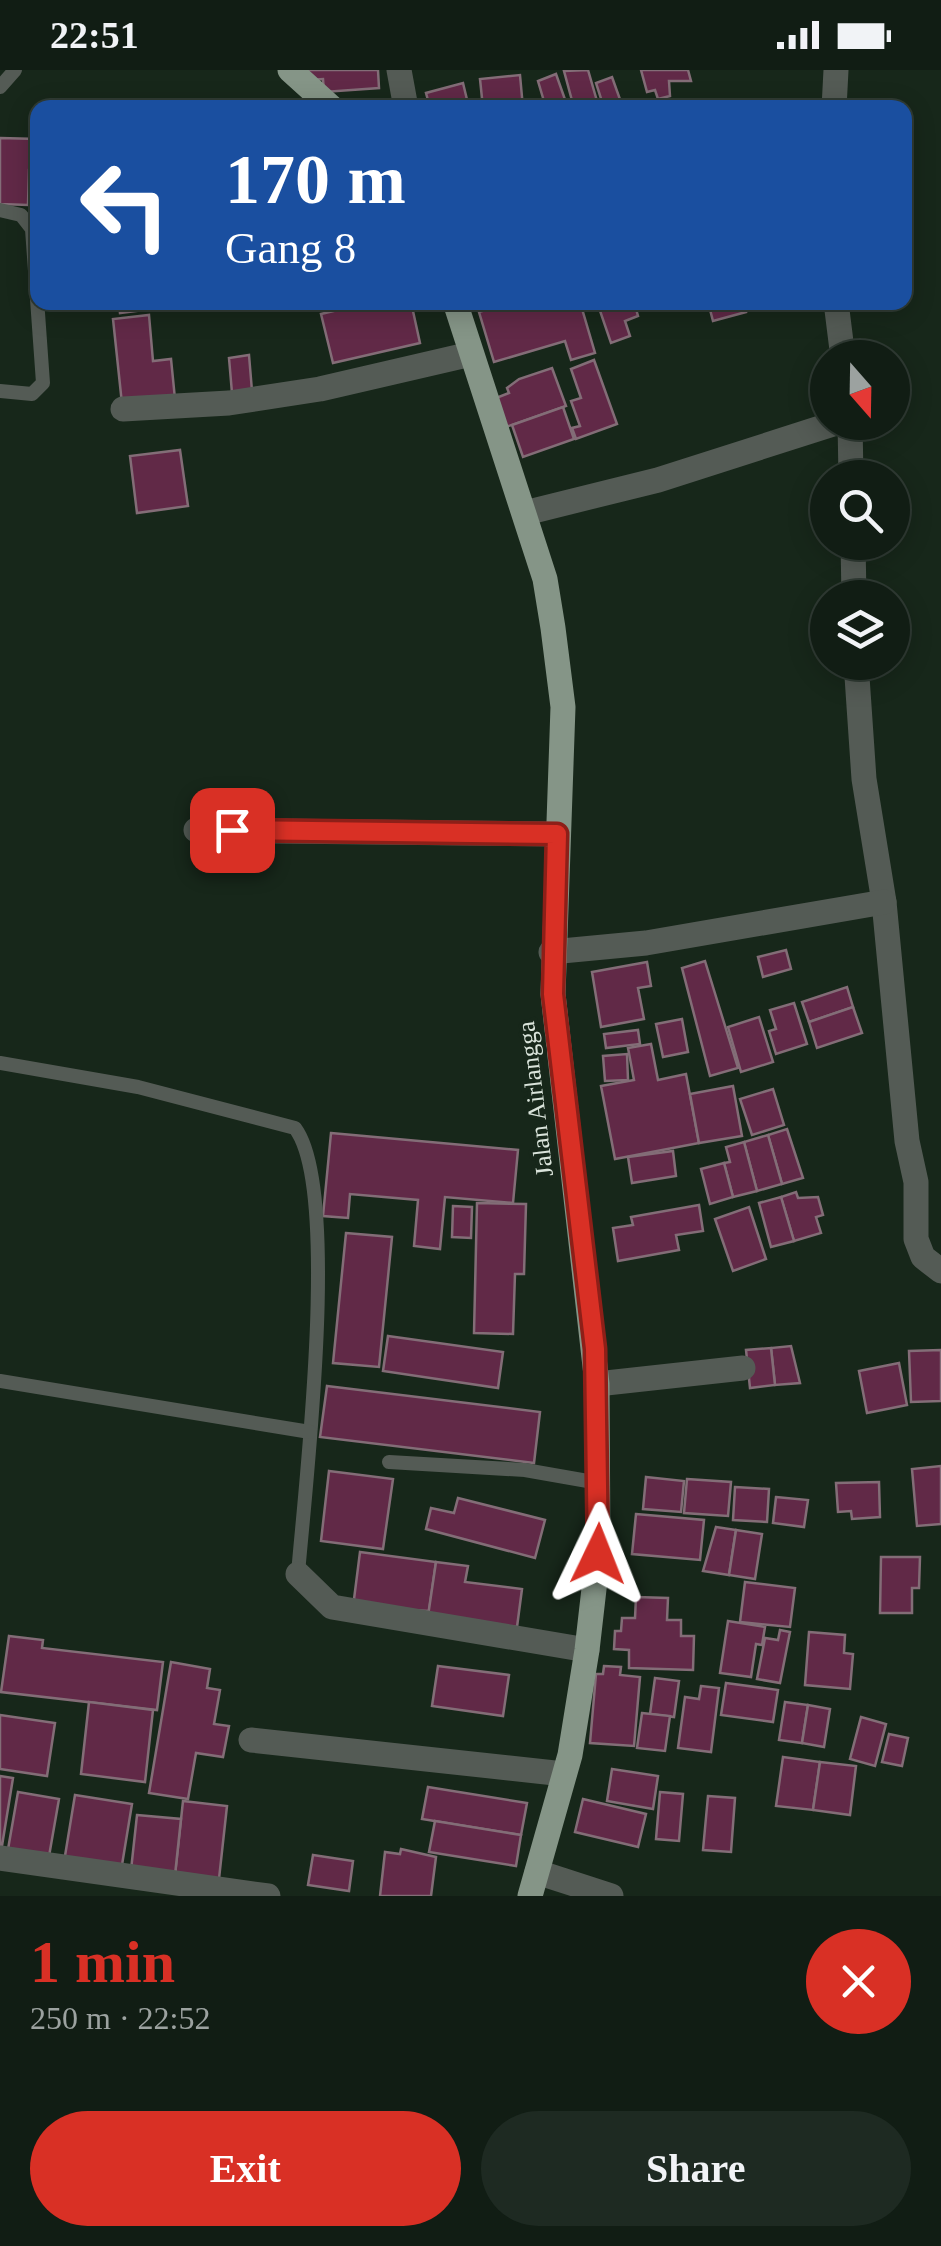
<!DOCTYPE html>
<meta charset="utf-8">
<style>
body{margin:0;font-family:"Times New Roman",serif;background:#1e2a22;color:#f1f3f6;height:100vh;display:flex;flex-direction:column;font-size:38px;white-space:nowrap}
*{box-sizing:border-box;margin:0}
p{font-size:32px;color:#9ca2a0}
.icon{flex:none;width:55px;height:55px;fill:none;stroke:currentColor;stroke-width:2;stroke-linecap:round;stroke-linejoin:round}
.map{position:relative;height:1826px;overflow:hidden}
.details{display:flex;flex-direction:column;background:#111d14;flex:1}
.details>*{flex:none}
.top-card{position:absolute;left:30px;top:30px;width:882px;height:210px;border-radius:20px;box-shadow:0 5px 25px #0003,0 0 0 2px #303b34;background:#1a4fa0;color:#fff;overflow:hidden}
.needle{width:65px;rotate:160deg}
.tools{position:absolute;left:810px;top:270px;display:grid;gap:20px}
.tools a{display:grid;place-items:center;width:100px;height:100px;border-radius:50%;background:#111d14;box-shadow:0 5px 25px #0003,0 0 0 2px #303b34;font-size:50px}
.pin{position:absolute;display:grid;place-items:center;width:85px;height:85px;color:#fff;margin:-42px;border-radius:20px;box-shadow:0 5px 15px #0006}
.me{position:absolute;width:110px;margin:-55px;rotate:2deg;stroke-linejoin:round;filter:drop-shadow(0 0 8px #0008)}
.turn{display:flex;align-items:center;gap:35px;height:210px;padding:0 30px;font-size:45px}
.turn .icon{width:130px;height:130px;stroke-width:2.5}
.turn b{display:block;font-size:70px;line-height:85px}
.round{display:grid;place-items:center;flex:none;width:105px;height:105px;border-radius:52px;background:#1e2a22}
.head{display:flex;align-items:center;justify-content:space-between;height:170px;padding:0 30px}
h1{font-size:60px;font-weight:700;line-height:75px;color:#d93025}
.button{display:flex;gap:20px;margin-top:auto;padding:20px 30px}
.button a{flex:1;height:115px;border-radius:60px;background:#d93025;color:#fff;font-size:40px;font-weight:700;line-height:115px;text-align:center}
.button a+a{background:#1e2a22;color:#f1f3f6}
.status{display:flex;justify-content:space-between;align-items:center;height:70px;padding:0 50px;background:#111d14;direction:ltr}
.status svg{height:28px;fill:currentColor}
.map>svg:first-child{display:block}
.building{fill:#612947;stroke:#836d77;stroke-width:2.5}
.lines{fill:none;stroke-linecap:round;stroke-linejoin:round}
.lane{stroke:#545b55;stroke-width:14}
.street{stroke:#545b55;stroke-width:25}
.primary{stroke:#859587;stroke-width:25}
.route-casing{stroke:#8d1f18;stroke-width:25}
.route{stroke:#d93025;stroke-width:18}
.labels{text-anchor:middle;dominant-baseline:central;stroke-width:8;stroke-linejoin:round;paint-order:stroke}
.street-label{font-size:25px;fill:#dae4db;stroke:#17271a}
</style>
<div class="status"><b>22:51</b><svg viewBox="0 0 49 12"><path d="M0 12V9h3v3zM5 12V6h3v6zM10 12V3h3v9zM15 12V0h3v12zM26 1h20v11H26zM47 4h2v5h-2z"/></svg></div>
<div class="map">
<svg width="941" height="1826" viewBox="0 0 941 1826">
<rect width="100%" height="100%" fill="#17271a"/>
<g class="building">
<polygon points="306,0 378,0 379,18 324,22 323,9 307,10"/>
<polygon points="588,0 599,38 574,38 564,1"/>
<polygon points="641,0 688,0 691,11 669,11 670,26 658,29 655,20 647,22"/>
<polygon points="556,4 568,38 546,38 538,11"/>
<polygon points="520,5 523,38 483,38 480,9"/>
<polygon points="612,7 622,35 604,38 596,13"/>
<polygon points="463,13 469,38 430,38 426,23"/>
<polygon points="0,68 38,69 38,100 29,100 28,135 0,134"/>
<polygon points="119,232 151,232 152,239 120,243"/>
<polygon points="341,232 411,232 420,273 333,293 321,244 342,239"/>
<polygon points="511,232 580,232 595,283 571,290 565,271 494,292 479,242"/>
<polygon points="597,232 634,232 638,246 625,251 630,266 611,273"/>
<polygon points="708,232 744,232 746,242 713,251"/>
<polygon points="149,245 153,291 171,289 175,329 122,334 113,249"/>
<polygon points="249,285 252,321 232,323 229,288"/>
<polygon points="594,290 617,354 576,369 572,358 580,356 571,331 581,328 571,299"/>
<polygon points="552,298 566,336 506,357 496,328 509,323 507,318 519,309"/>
<polygon points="563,337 574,369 523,387 512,355"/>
<polygon points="180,380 188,436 137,443 130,386"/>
<polygon points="786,880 791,899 763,907 758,887"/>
<polygon points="705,891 738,998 710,1006 682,898"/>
<polygon points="647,892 651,916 638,918 644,949 601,957 592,902"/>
<polygon points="847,917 853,937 809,952 802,932"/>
<polygon points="794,933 807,974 776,984 769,961 776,959 770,940"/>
<polygon points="853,937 862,963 817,978 809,952"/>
<polygon points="759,947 773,992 741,1002 728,957"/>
<polygon points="682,949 688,982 663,987 656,954"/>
<polygon points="638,960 640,974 606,978 604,964"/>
<polygon points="651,974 658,1010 686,1004 699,1073 615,1089 601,1016 634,1010 628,978"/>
<polygon points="627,984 628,1010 605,1011 603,986"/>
<polygon points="733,1016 742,1066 699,1073 690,1024"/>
<polygon points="773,1019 784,1055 752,1065 740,1029"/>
<polygon points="787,1059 803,1108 782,1114 768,1065"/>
<polygon points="331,1063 518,1080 513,1133 445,1127 440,1179 414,1176 418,1130 350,1124 348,1148 323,1146"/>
<polygon points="768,1065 782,1114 757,1121 744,1072"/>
<polygon points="744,1072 757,1121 733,1127 724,1093 730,1092 726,1077"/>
<polygon points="673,1081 676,1106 632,1113 628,1087"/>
<polygon points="724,1093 733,1127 710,1134 701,1099"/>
<polygon points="796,1122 798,1128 818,1127 823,1145 816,1147 821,1163 794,1171 781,1127"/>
<polygon points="781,1127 794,1171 771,1177 759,1133"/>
<polygon points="477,1133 526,1134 524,1204 515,1204 513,1264 474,1263"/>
<polygon points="699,1135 703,1161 676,1165 679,1180 618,1191 613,1158 633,1155 631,1147"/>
<polygon points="453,1136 472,1137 471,1168 452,1167"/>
<polygon points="749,1137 766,1189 733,1201 715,1149"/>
<polygon points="346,1163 392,1167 379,1297 333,1293"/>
<polygon points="388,1266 503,1282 498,1318 383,1301"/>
<polygon points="791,1276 800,1313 775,1315 771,1278"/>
<polygon points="771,1278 775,1315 750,1318 746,1280"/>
<polygon points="941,1280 941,1331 911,1332 909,1281"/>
<polygon points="899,1293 907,1335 867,1343 859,1301"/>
<polygon points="327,1316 540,1342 534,1393 320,1367"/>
<polygon points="941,1396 941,1454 917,1456 912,1399"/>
<polygon points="329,1401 393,1409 383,1479 321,1471"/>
<polygon points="646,1407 684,1411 681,1442 643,1439"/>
<polygon points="687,1409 731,1412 728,1446 684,1443"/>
<polygon points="879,1412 880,1447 852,1449 851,1441 838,1442 836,1413"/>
<polygon points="735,1417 769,1419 767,1452 733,1450"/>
<polygon points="776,1427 808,1430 804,1457 773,1453"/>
<polygon points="458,1428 545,1450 535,1488 426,1459 431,1438 454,1443"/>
<polygon points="636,1444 704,1450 700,1490 632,1484"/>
<polygon points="716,1457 736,1460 729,1505 703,1501"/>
<polygon points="736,1460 762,1464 755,1509 729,1505"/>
<polygon points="360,1482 436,1492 429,1541 353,1537"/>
<polygon points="881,1487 920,1487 919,1518 912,1518 912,1543 880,1543"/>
<polygon points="436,1492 468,1496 465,1512 522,1519 517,1557 428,1546"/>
<polygon points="745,1512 795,1518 790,1557 740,1552"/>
<polygon points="636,1527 668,1528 667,1550 681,1550 681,1566 694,1566 693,1600 629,1598 629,1580 614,1579 615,1561 621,1561 622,1548 635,1548"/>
<polygon points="728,1551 765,1557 762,1575 756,1574 751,1607 720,1603"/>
<polygon points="780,1560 790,1562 780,1613 757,1609 765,1568 778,1570"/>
<polygon points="809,1562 845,1565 844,1583 853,1584 850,1619 805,1615"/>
<polygon points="9,1566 43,1570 42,1578 163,1592 157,1640 1,1622"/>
<polygon points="171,1592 210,1599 207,1618 220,1620 214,1654 229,1656 223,1687 196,1683 188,1729 149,1723"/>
<polygon points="438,1596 509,1605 503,1646 432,1636"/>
<polygon points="604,1596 621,1597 620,1605 640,1607 634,1676 590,1673 596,1604 603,1604"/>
<polygon points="655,1608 679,1611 674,1647 650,1644"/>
<polygon points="726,1613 778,1620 773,1652 721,1645"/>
<polygon points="701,1616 719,1618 711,1682 678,1678 685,1627 699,1629"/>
<polygon points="89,1632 153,1640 145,1712 81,1704"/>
<polygon points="785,1632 808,1635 802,1673 779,1670"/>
<polygon points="808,1635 830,1639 824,1677 802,1673"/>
<polygon points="642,1643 670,1646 665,1681 637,1678"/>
<polygon points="0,1645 55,1653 47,1706 0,1699"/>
<polygon points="861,1647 886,1654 875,1696 850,1689"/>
<polygon points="889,1664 908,1668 902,1696 882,1692"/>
<polygon points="783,1687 820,1692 813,1740 776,1736"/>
<polygon points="820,1692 856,1696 850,1745 813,1740"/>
<polygon points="612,1699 658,1706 653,1739 607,1731"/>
<polygon points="0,1706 13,1708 1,1782 0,1782"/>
<polygon points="428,1717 527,1733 521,1765 422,1749"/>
<polygon points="18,1722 59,1729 48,1792 7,1785"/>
<polygon points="660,1722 683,1724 679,1771 656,1769"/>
<polygon points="75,1725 132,1734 121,1801 64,1792"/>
<polygon points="708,1726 735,1728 731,1782 703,1780"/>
<polygon points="583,1729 646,1744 638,1777 575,1762"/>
<polygon points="183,1731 227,1736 219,1809 175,1805"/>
<polygon points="137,1745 181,1749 175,1805 131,1800"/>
<polygon points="435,1751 521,1765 516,1796 429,1782"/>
<polygon points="401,1779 436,1787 431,1826 380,1826 385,1782 400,1784"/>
<polygon points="313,1785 353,1791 349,1821 308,1815"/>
</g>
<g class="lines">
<g class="lane">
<polyline points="0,17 15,0"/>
<polyline points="0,140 21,145 32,159 43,313 32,324 0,321"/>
<path d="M0,993L138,1017L295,1058C341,1119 305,1417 298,1504"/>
<polyline points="0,1311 310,1362"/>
<polyline points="389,1392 525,1400 599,1413"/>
</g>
<g class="street">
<polyline points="399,0 406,38"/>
<polyline points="834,38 836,0"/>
<polyline points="836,232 843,288"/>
<polyline points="123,339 229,333 320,319 471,284"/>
<polyline points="850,352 851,408"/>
<polyline points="525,443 658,410 839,352"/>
<polyline points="853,472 854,528"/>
<polyline points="856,592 864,709 884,832 907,1071 916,1112 916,1169 923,1187 941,1201"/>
<polyline points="196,760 557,764"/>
<polyline points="551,882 646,873 884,832"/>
<polyline points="597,1314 743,1298"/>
<polyline points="298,1504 332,1537 587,1580"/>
<polyline points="251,1670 564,1704"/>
<polyline points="0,1788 268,1826"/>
<polyline points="537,1802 611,1826"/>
</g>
<g class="primary">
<polyline points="290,0 332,38"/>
<polyline points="455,232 545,509 553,558 563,637 553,924 597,1314 598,1484 587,1580 570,1685 530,1826"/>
</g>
</g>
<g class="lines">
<defs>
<polyline id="route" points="232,760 557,764 553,924 595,1279 598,1484"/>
</defs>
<use href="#route" class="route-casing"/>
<use href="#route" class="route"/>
</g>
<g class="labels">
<g class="street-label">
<text transform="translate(535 1029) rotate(-97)">Jalan Airlangga</text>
</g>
</g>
</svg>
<div class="tools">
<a><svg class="needle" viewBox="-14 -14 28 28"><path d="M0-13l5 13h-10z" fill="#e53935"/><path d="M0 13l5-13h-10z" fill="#9ca2a0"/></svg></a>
<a><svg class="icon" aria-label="search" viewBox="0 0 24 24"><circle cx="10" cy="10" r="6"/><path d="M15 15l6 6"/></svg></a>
<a><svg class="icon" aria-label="layers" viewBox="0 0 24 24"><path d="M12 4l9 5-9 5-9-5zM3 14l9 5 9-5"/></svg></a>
</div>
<div class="pin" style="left:232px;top:760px;background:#d93025"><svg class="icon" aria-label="arrive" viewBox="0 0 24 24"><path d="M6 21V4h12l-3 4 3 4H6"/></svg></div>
<svg class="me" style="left:598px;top:1484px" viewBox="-20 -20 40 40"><path d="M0-17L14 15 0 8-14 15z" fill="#d93025" stroke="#fff" stroke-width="4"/></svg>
<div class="top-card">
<div class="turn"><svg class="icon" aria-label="left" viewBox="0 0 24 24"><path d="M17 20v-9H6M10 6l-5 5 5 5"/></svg><div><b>170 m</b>Gang 8</div></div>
</div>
</div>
<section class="details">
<div class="head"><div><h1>1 min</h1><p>250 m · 22:52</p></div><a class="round" style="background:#d93025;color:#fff"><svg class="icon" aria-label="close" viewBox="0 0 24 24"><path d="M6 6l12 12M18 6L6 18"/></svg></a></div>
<div class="button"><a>Exit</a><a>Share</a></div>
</section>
